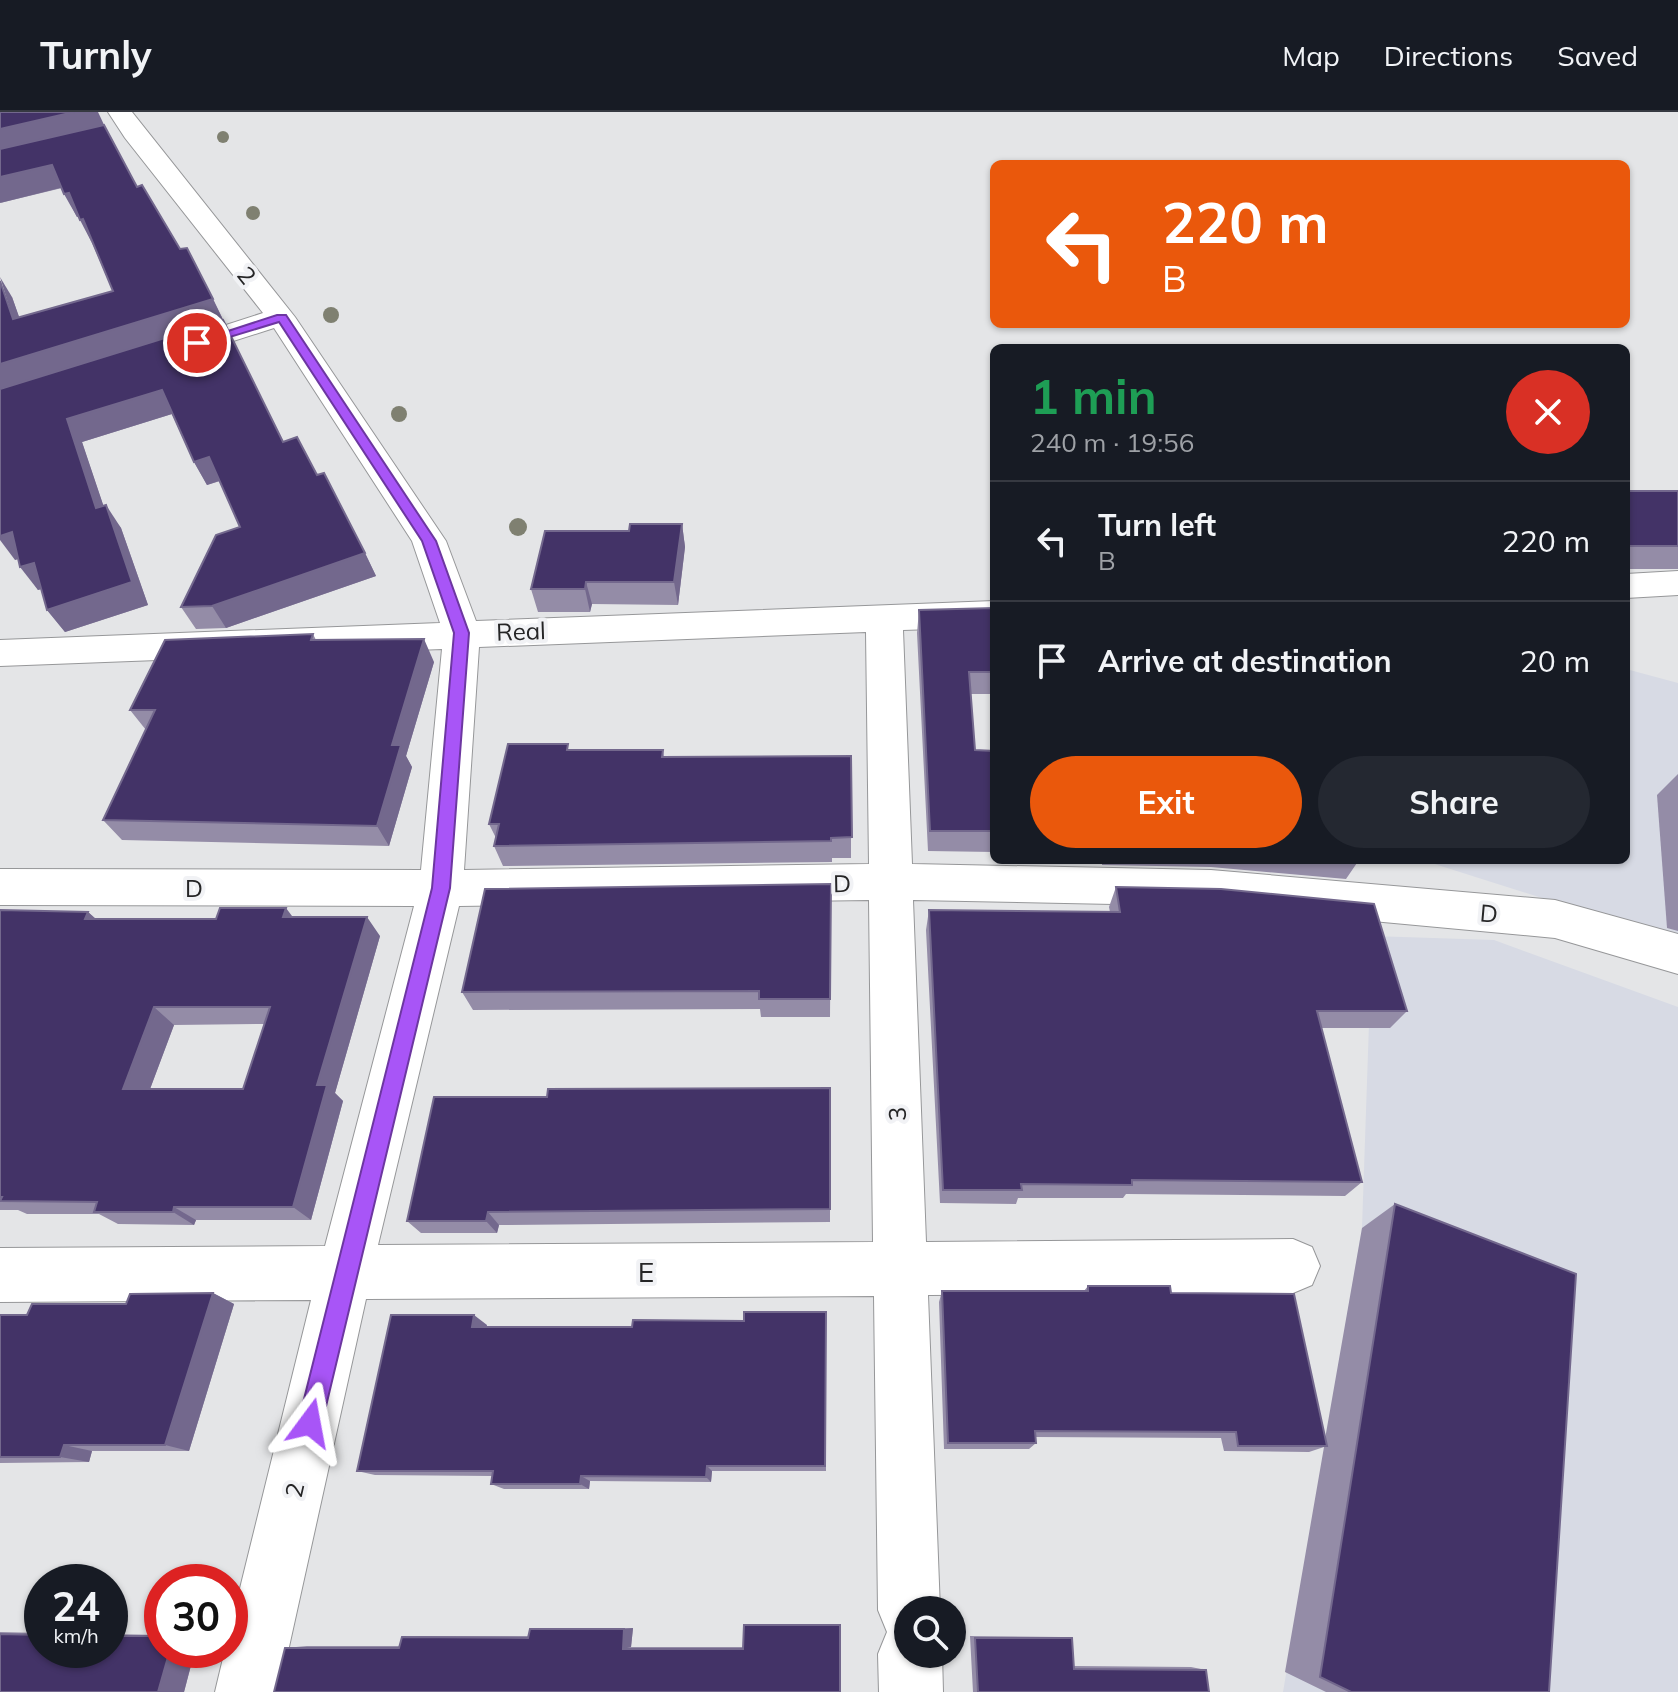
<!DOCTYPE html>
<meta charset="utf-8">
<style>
body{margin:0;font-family:Mulish,sans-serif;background:#242831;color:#f1f3f6;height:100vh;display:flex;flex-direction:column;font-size:30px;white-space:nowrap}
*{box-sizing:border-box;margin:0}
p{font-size:26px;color:#9ea1a6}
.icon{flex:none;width:44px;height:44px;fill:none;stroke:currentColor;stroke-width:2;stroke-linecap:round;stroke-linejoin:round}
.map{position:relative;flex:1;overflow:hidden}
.sheet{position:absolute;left:990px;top:232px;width:640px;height:520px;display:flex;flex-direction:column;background:#171b24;border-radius:12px;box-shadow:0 2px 6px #0004}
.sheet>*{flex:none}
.guide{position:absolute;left:990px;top:48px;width:640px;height:168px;border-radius:12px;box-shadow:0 2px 6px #0004;background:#ea580c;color:#fff;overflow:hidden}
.controls{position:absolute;left:894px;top:1484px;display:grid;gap:16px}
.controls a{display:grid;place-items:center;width:72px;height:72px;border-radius:50%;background:#171b24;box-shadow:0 2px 6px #0004;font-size:40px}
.speed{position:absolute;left:24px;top:1452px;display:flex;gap:16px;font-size:40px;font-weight:700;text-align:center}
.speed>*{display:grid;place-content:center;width:104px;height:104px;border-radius:50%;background:#171b24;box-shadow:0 2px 6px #0004;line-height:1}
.speed small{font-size:20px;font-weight:400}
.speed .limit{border:12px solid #d22;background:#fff;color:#111}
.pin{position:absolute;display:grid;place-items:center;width:68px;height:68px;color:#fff;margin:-34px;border:4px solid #fff;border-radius:50%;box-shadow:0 2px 8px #0007}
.me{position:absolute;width:88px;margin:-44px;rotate:13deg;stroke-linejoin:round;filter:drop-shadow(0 0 6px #0008)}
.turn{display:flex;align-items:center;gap:28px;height:168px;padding:0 40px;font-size:36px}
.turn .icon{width:104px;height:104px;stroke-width:2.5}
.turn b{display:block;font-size:56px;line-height:68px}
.round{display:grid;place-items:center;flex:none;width:84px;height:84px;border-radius:42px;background:#242831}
.summary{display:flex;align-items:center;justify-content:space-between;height:136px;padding:0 40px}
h1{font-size:48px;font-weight:700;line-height:60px;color:#1e9e55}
.primary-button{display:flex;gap:16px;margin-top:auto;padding:16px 40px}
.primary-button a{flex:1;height:92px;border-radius:48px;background:#ea580c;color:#fff;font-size:32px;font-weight:700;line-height:92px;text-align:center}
.primary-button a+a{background:#242831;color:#f1f3f6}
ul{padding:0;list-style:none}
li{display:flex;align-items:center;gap:24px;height:120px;padding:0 40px;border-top:2px solid #363941}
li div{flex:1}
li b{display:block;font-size:30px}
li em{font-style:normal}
header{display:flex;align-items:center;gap:48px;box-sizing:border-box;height:112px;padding:0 40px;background:#171b24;border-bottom:2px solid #363941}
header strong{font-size:38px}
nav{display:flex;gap:44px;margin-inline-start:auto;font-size:28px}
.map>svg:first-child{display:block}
.built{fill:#d7dae4}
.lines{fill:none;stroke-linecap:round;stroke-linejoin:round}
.minor-casing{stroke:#969799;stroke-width:2}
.minor{fill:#fff;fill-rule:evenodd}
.tree{fill:#7f8071}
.wall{fill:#948ca7;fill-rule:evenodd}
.shaded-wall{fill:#73688d}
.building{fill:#433367;stroke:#73688d;stroke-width:2;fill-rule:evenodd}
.route{fill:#a855f7;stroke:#6d37a1;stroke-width:2}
.labels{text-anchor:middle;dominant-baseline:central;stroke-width:8;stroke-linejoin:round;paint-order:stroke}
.street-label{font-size:24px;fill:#252526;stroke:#f1f2f5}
.near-street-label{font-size:28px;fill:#252526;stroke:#f1f2f5}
</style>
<header>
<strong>Turnly</strong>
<nav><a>Map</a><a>Directions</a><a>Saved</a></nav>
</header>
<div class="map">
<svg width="1678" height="1580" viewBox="0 0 1678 1580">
<rect width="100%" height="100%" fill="#e4e5e7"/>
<g class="built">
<polygon points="1626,557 1678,571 1678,829 1422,748 1626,748"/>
<polygon points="1372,824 1494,828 1678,895 1678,1580 1283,1580 1362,1116"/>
</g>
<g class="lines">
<defs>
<g id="minor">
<path d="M108,0H132L295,205L446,429L476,509L994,489V515L903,518L912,752L1211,758L1555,788L1678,822V862L1555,826L1211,794L913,788L926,1130L1293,1127L1312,1135L1320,1154L1312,1173L1293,1181L928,1183L940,1498H908V1542H942L943,1580H879L878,1542L887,1520L878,1498L874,1184L366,1187L279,1580H215L225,1538H230V1517L311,1188L0,1190V1136L325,1134L414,794L0,793V757L421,758L442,537L0,554V528L440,511L412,429L274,216L174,248L164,245L159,239L164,233L263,201L125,26ZM866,520L869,752L464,758L479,535ZM869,788L873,1130L378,1133L459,794Z"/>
<polygon points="1678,459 1678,483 1626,486 1626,462"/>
</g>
</defs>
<use href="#minor" class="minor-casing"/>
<use href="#minor" class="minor"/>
</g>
<g class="tree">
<circle cx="223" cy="25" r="6"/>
<circle cx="253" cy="101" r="7"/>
<circle cx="331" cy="203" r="8"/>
<circle cx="399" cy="302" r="8"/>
<circle cx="518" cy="415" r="9"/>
</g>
<g class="wall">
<polygon points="106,17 137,75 213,187 283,330 317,363 365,441 376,464 226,516 196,517 181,495 240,415 220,369 207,373 194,350 172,302 82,330 103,393 121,416 148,493 65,520 47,498 41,477 38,478 18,447 15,448 12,185 19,205 113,179 92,131 79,104 77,105 62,76 0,91"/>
<rect x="1626" y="379" width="52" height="78"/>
<polygon points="682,412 685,435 678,493 592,492 590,500 538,500 531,477 629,419"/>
<polygon points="994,496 994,582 971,582 975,638 994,639 994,740 928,739 917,521 919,498"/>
<polygon points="313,522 316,528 434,550 406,644 412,655 389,734 122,728 103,708 146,618 130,598"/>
<polygon points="570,638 663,638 664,645 851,644 851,746 832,746 832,750 503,754 494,734 496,726 489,712"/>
<polygon points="1678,662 1678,819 1667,816 1657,683"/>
<polygon points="1102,748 1359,748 1346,767 1211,755 1102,753"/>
<polygon points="831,772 830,905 761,905 760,897 473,898 462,880"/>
<polygon points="1116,775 1407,899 1390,916 1321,916 1362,1070 1345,1084 1126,1082 1123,1086 1018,1086 1016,1092 940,1091 926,818 929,798 1110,800 1109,795"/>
<path d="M0,798L88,800L96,807H216L292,805L380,824L335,981L343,989L311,1108H196L194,1113L118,1112L99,1102H27L18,1098H0ZM264,912L243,977H150L174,913Z"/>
<polygon points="830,976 830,1110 499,1113 497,1121 421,1121 407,1109 547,985"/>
<polygon points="1395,1092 1549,1580 1326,1580 1285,1560 1324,1335 1309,1340 1224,1339 1221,1326 1036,1325 1036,1331 1029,1337 944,1337 939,1190 942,1179 1084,1179 1088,1174 1171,1181 1325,1327 1362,1116"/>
<polygon points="213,1181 234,1192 189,1339 92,1339 89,1350 0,1351 0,1203 27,1203"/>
<polygon points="826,1200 826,1359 712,1359 711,1370 590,1369 589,1377 504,1377 491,1372 492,1364 375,1363 357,1359 487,1213 487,1215 632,1215 744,1209"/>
<polygon points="748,1512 840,1512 840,1580 285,1536 307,1534 400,1534 402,1525 419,1524 529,1524 530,1517 542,1516 633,1516 631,1535 743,1535 744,1513"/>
<polygon points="0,1520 42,1521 42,1538 110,1538 110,1522 162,1523 162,1538 195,1538 184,1580 0,1580"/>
<polygon points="970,1524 1062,1525 1072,1526 1074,1554 1191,1555 1206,1558 1209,1580 973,1580"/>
</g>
<g class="shaded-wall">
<polygon points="74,0 98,0 106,17 0,42 0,17"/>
<polygon points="52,53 64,75 0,91 0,65"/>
<polygon points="69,81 81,104 77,105 64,82"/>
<polygon points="83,107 92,131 80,108"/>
<polygon points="0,165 12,185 28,230 13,207"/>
<polygon points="213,187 224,210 0,280 0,252"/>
<polygon points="162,278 175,301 82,330 112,419 96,396 67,307"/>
<polygon points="209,345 222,368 207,373 194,350"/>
<polygon points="106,393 121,416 148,493 65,520 47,498"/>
<polygon points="682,412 685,435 678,493 674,470"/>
<polygon points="12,420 29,443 15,448 0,428 0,424"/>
<polygon points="365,441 376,464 226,516 212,494"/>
<polygon points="34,451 52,474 38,478 20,455"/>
<polygon points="586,470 592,492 590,500 585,477"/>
<polygon points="424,527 434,550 406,644 412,655 389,734 377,714 392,633"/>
<polygon points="286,796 301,816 283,805"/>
<polygon points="88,800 109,819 85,807"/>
<polygon points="367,805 380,824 335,981 343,989 311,1108 293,1095 317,973"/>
<polygon points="154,895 174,913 144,993 123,977"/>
<polygon points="174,1095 196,1108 194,1113 173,1100"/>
<polygon points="488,1100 499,1113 497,1121 486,1109"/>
<polygon points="213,1181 234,1192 189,1339 165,1333"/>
<polygon points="474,1203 487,1213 485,1224 472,1215"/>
<polygon points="64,1333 92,1339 89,1350 60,1345"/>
<polygon points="707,1354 712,1359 711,1370 706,1365"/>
<polygon points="581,1364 590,1369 589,1377 580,1372"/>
<polygon points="633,1516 631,1535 623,1537 624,1517"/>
<polygon points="170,1538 195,1538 184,1580 158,1580"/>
</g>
<g class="building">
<polygon points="0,0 74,0 0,17"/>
<polygon points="104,13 137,75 142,73 180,137 187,136 213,187 0,252 0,169 13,207 113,179 83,107 80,108 69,81 64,82 52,53 0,65 0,37"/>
<polygon points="223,208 283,330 297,325 317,363 324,361 365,441 212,494 181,495 216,423 240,415 209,345 194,350 162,278 67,307 96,396 106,393 132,470 47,498 34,451 20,455 12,420 0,424 0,277"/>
<rect x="1626" y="379" width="52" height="55"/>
<polygon points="630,412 682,412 674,470 586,470 585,477 531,477 545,419 629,419"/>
<polygon points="994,496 994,560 969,560 975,638 994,639 994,719 930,719 919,498"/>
<polygon points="313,522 311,528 424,527 392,633 401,633 377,714 103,708 155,598 130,598 165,528"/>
<polygon points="508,632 568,632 567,638 663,638 662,645 851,644 852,725 831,726 831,729 494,734 499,712 489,712"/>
<polygon points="831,772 830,887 759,887 759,879 462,880 485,777"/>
<polygon points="1116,775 1221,777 1374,792 1407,899 1317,899 1362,1070 1132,1068 1132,1073 1021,1072 1022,1078 943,1078 929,798 1120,800"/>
<path d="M220,796H286L283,805H367L317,973H327L293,1095H174L173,1100H94L97,1090L0,1089L2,1085H0V798L88,800L85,807H216ZM154,895H270L243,977H123Z"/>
<polygon points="830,976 830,1097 488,1100 486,1109 407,1109 434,985 547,985 548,977"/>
<polygon points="1395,1092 1576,1162 1549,1580 1351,1580 1320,1565"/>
<polygon points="1088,1174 1170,1174 1171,1181 1294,1182 1327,1334 1238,1334 1236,1320 1035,1319 1036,1331 948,1331 942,1179 1088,1179"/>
<polygon points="213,1181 165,1333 64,1333 60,1345 0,1345 0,1203 27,1203 32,1192 126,1192 130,1182"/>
<polygon points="744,1200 826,1200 825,1354 707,1354 706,1365 581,1364 580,1372 491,1372 493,1359 357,1359 391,1203 474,1203 472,1215 632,1215 633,1208 744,1209"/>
<polygon points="744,1513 840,1513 840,1580 274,1580 285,1536 399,1536 402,1525 528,1526 530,1517 624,1517 623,1537 743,1537"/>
<polygon points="0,1522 42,1523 42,1538 110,1538 110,1524 162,1524 162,1538 170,1538 158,1580 0,1580"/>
<polygon points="975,1526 1072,1526 1074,1557 1206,1558 1209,1580 978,1580"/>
</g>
<polygon class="route" points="277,203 286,203 436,429 469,521 450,776 322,1311 318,1319 310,1323 301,1319 298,1311 432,776 454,521 422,429 279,210 197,235 191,231"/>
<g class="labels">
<g class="street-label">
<text transform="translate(247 163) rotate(51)">2</text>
<text transform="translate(521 519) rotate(-2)">Real</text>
<text transform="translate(842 771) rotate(-1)">D</text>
<text x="194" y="776">D</text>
<text transform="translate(1489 801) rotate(5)">D</text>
<text transform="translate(897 1002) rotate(-91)">3</text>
<text transform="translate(294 1378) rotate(-77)">2</text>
</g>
<g class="near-street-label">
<text x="646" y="1159">E</text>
</g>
</g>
</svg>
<div class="controls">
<a><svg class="icon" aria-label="search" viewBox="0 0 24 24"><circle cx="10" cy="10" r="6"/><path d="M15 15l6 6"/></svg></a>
</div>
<div class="speed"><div>24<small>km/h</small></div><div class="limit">30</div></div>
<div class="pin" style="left:197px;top:231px;background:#d93025"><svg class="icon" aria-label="arrive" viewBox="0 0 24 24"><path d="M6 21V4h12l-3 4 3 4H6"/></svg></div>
<svg class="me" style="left:310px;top:1311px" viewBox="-20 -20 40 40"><path d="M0-17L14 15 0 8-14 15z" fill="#a855f7" stroke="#fff" stroke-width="4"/></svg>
<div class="guide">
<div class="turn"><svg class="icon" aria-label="left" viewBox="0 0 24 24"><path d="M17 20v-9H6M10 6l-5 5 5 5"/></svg><div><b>220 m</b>B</div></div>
</div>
<section class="sheet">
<div class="summary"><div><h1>1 min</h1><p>240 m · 19:56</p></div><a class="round" style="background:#d93025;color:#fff"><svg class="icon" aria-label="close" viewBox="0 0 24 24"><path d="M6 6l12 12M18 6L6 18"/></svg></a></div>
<ul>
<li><svg class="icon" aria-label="left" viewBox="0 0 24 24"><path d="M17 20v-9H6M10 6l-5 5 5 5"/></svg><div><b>Turn left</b><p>B</p></div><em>220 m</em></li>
<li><svg class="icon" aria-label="arrive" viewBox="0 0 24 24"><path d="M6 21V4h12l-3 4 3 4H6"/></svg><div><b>Arrive at destination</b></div><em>20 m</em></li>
</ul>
<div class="primary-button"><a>Exit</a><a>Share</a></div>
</section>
</div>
